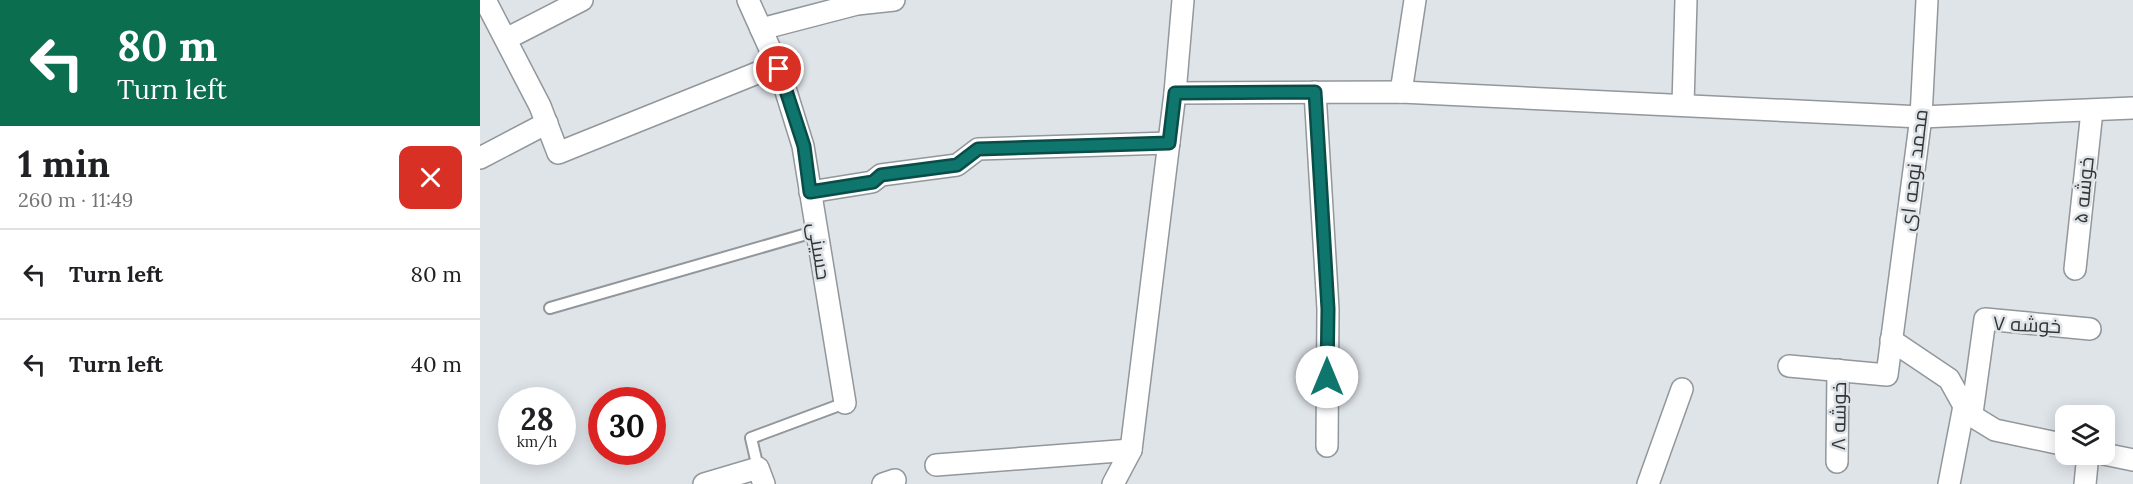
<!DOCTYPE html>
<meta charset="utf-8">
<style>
body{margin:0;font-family:Lora,Cairo,serif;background:#f2f2f2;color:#202124;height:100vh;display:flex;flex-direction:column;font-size:22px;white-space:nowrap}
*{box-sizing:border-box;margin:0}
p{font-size:20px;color:#757577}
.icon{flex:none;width:33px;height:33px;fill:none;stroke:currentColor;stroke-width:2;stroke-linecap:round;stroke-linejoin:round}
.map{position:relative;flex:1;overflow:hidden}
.side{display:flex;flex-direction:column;background:#fff;width:480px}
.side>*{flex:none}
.top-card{background:#0b6e4f;color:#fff;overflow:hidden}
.controls{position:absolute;left:1575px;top:405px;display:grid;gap:12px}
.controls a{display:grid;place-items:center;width:60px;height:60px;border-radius:12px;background:#fff;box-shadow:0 3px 15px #0003;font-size:30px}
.speed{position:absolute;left:18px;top:387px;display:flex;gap:12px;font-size:30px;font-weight:700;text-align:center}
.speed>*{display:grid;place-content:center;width:78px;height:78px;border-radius:50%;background:#fff;box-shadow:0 3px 15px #0003;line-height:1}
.speed small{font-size:15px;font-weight:400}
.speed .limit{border:9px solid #d22;background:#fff;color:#111}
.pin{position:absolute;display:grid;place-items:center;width:51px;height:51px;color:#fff;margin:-26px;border:3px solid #fff;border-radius:50%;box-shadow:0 2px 6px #0007}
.me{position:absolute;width:66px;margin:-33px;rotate:0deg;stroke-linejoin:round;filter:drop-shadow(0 0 4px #0008)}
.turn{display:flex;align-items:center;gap:21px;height:126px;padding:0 18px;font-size:27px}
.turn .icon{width:78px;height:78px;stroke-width:2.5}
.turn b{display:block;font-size:42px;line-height:51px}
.round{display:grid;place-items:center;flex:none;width:63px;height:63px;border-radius:12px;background:#f2f2f2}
.head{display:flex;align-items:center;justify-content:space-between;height:102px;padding:0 18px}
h1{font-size:36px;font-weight:700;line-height:45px}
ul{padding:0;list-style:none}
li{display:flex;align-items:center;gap:18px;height:90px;padding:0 18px;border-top:2px solid #e0e0e0}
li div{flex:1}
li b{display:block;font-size:22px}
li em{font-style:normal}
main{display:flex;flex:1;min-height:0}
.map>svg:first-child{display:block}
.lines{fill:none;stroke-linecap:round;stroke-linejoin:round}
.service-casing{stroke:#92979b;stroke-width:14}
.minor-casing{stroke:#92979b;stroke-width:24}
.service{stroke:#fff;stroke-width:10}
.minor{stroke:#fff;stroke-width:21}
.route-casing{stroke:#0a4d48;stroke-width:15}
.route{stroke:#0f766e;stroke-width:10}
.labels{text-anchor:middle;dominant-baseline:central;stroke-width:5;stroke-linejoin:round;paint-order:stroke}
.street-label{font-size:20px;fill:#333637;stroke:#dfe4e9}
</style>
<main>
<section class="side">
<div class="top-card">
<div class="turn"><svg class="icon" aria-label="left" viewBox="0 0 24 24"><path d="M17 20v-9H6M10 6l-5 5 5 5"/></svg><div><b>80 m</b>Turn left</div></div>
</div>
<div class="head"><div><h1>1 min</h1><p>260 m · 11:49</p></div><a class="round" style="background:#d93025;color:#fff"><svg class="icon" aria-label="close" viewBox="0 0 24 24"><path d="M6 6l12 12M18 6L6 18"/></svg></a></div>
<ul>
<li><svg class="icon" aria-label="left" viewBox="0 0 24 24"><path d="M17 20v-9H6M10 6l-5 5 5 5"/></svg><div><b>Turn left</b></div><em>80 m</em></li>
<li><svg class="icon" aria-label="left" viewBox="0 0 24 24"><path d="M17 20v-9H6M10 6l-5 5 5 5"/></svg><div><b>Turn left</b></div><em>40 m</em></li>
</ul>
</section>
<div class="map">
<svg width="1653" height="484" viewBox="0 0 1653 484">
<rect width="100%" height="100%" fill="#dfe4e9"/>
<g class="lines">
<defs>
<g id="service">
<polyline points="70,308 337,231"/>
<polyline points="278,468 271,438 365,403"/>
</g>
<g id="minor">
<polyline points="5,0 60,106 78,153 297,65"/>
<polyline points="268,0 299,69 323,146 365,403"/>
<polyline points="281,29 377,4 414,0"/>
<polyline points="26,39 102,0"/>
<polyline points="835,92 848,309 847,446"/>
<polyline points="921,92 935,0"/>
<polyline points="695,93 921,92 1441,117 1653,108"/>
<polyline points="1203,105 1206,0"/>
<polyline points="0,158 67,123"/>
<polyline points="330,192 392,182 401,175 477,165 498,149 689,143"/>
<polyline points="1595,269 1612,111"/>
<polyline points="1411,340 1469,379 1484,406 1497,419 1515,430 1586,445"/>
<polyline points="1309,366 1407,375 1441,117 1447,0"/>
<polyline points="1492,413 1505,319 1610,329"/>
<polyline points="1624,454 1653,460"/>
<polyline points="1357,462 1358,370"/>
<polyline points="456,465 651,450"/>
<polyline points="224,484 278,468 284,484"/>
<polyline points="403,484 415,480"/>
<polyline points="633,484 651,450 695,93 703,0"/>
<polyline points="1168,484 1202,389"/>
<polyline points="1469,484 1484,406"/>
<polyline points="1605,484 1608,454"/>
</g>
</defs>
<use href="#service" class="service-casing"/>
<use href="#minor" class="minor-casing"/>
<use href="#service" class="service"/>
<use href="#minor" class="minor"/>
</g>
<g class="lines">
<defs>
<polyline id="route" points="299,69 324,146 330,192 393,182 401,175 477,165 498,149 689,143 695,93 835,92 848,309 847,377"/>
</defs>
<use href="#route" class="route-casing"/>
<use href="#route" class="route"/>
</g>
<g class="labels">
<g class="street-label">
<text transform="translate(1433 170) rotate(-83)">محمد نوحه ای</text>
<text transform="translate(1603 190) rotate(-84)">خوشه ۵</text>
<text transform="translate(340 251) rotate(81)">حسینی</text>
<text transform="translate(1547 324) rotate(3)">خوشه ۷</text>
<text transform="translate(1358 416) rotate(-89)">خوشه ۸</text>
</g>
</g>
</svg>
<div class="controls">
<a><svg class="icon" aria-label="layers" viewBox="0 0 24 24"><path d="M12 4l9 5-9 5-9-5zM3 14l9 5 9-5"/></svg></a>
</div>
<div class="speed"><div>28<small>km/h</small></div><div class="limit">30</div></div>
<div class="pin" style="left:299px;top:69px;background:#d93025"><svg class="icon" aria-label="arrive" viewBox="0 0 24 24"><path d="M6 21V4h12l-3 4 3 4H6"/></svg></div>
<svg class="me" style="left:847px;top:377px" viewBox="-20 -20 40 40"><circle r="19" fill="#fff"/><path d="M0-13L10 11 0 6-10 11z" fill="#0f766e"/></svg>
</div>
</main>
